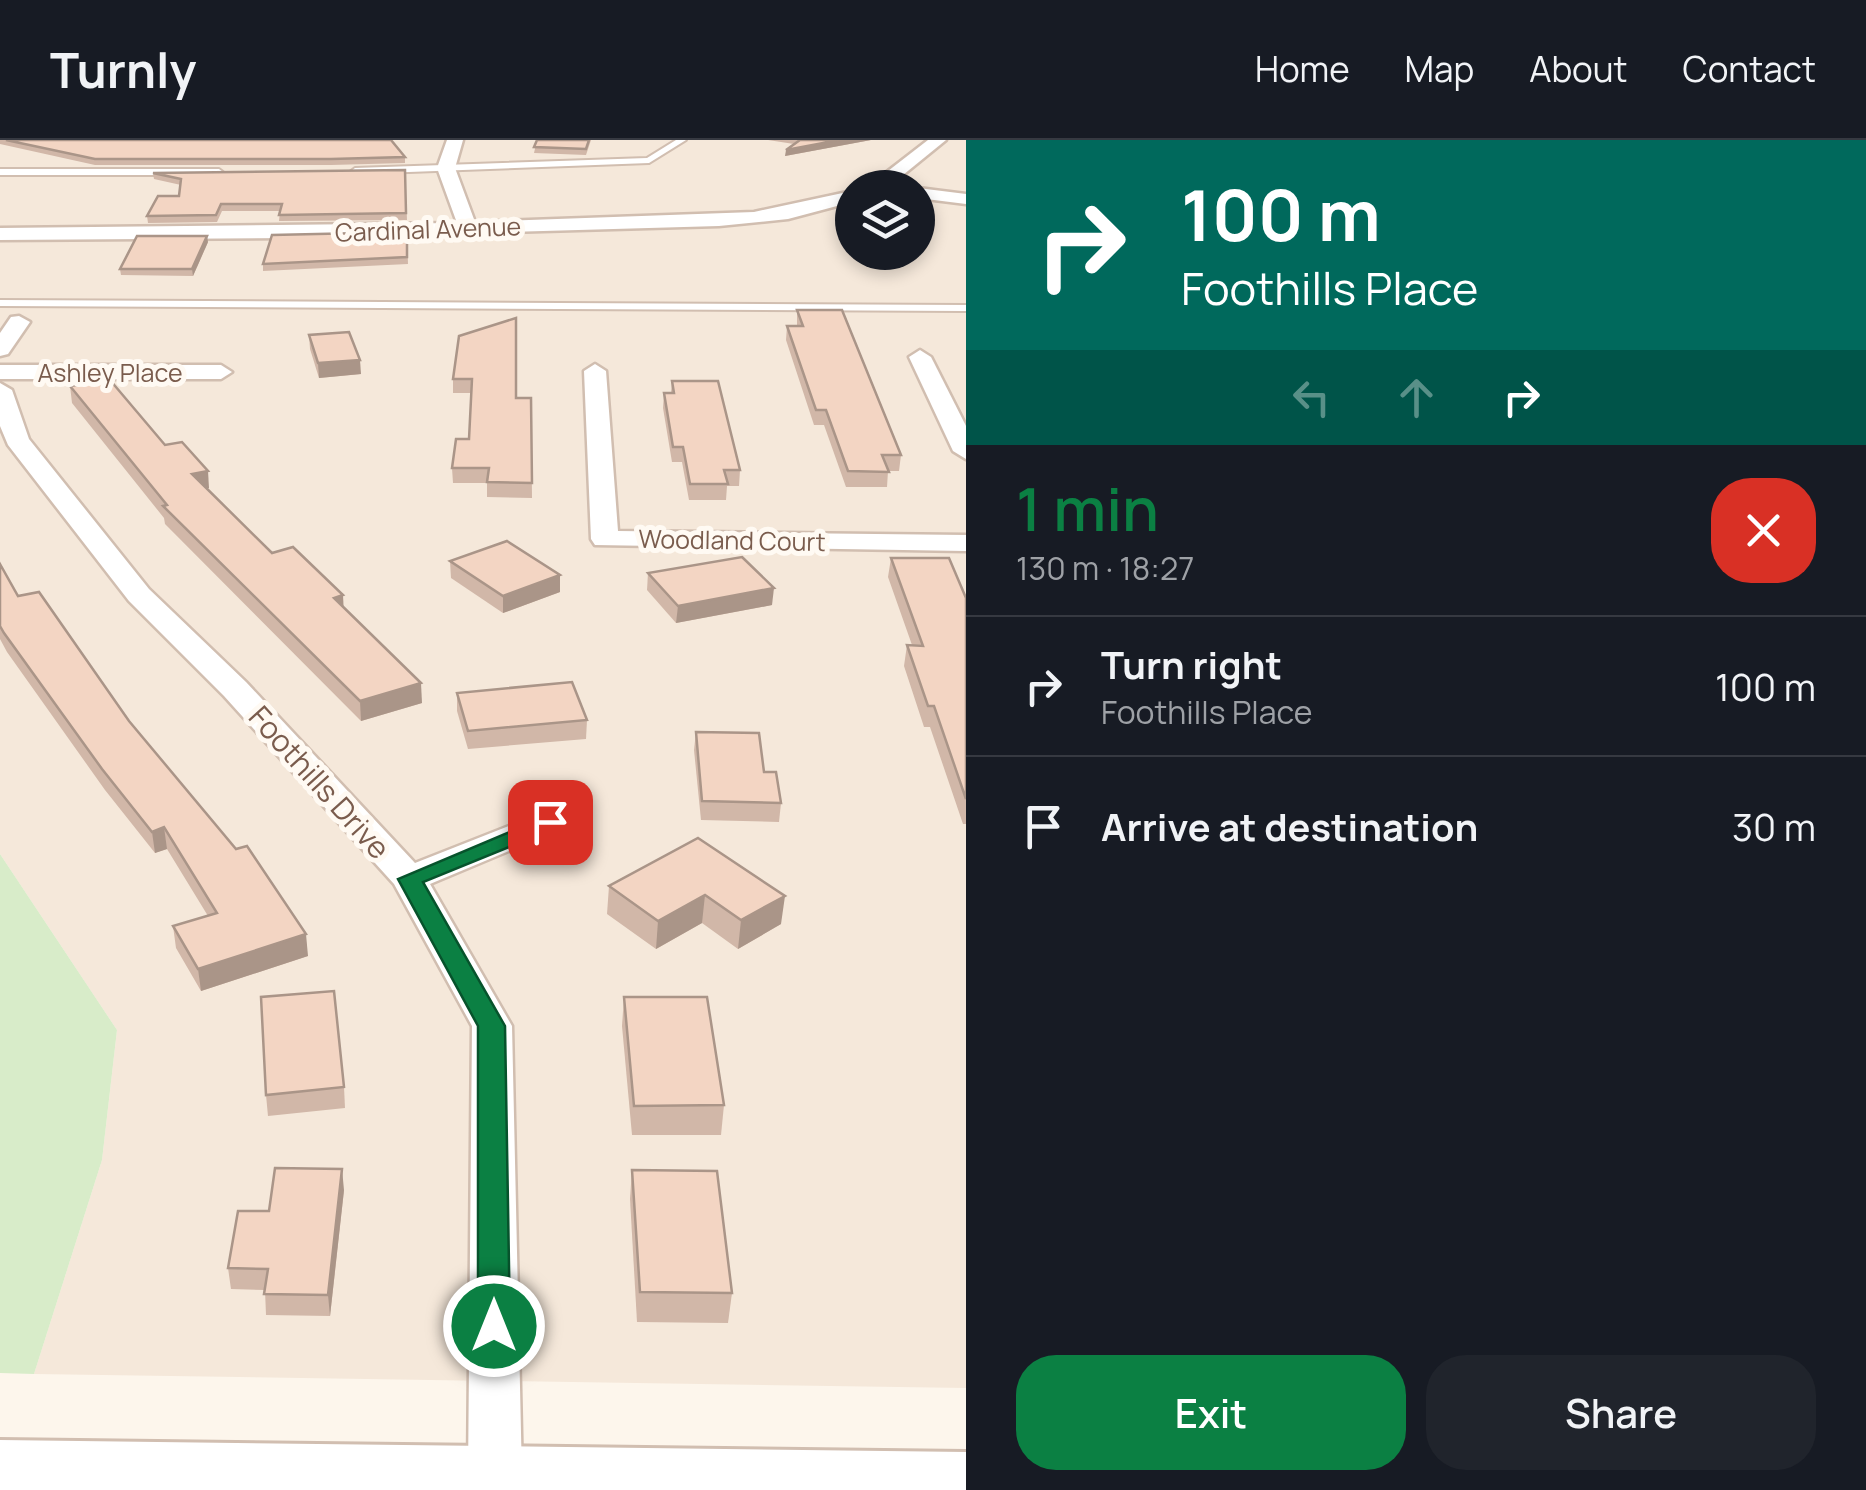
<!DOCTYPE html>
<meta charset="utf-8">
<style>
body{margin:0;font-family:Manrope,sans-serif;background:#20242c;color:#f1f3f6;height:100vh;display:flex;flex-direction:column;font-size:38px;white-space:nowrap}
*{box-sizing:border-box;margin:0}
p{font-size:32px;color:#9ea1a6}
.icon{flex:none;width:55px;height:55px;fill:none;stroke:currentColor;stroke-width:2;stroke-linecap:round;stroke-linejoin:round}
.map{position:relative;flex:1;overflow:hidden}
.drawer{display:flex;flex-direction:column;background:#171b24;width:900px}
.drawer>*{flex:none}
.hud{background:#00695c;color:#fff;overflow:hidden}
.tools{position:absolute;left:835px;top:30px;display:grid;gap:20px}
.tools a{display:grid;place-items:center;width:100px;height:100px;border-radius:50%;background:#171b24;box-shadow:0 5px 15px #0003;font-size:50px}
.pin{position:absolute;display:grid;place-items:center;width:85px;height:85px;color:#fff;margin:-42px;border-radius:20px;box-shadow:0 5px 15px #0006}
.me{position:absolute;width:110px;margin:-55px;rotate:0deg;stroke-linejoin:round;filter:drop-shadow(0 0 8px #0008)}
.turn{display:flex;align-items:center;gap:35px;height:210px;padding:0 50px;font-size:45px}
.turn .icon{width:130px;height:130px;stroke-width:2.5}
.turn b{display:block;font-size:70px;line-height:85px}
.lanes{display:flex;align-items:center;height:95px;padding:0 50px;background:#0003;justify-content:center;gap:50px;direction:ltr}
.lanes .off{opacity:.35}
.round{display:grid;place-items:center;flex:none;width:105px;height:105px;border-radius:40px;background:#20242c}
.headline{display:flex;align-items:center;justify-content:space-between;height:170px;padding:0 50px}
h1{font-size:60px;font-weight:600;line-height:75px;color:#0b8043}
.primary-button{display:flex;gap:20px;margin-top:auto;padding:20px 50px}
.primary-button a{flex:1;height:115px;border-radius:40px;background:#0b8043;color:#fff;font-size:40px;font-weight:600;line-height:115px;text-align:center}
.primary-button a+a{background:#20242c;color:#f1f3f6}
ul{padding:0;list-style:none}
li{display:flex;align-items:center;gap:30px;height:140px;padding:0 50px;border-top:2px solid #363941}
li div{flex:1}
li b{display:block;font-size:38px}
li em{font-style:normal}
header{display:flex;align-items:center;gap:60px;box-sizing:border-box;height:140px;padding:0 50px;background:#171b24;border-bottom:2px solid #363941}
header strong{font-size:48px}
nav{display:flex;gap:55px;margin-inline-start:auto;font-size:35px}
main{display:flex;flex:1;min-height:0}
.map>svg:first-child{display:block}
.residential{fill:#f5e8da;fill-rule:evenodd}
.green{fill:#d8ecc9}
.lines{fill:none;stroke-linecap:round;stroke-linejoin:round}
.service-casing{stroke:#d1beb0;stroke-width:4}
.minor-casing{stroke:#d1beb0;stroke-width:5}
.tertiary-casing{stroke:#d1beb0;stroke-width:6}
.service{fill:#fff;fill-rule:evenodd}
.minor{fill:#fff;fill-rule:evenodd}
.tertiary{fill:#fff;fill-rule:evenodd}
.wall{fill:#d1b7a8}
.shaded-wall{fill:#aa9588}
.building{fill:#f3d5c3;stroke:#aa9588;stroke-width:2.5}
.route{fill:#0b8043;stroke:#07532c;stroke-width:2.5}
.labels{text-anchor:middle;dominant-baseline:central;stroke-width:10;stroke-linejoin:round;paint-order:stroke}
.far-street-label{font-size:25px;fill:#7a5c4d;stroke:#fffaf3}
.street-label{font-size:30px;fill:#7a5c4d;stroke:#fffaf3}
</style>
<header>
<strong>Turnly</strong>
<nav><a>Home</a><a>Map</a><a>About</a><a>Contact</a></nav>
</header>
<main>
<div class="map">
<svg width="966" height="1350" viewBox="0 0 966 1350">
<rect width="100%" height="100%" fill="#fdf6ec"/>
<g class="residential">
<path d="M0,0H966V165L0,159ZM852,48H918V112H852Z"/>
<polygon points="0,166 966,172 966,1248 34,1234 102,1020 117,890 0,714"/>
</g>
<polygon class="green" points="0,714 117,890 102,1020 34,1234 0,1233"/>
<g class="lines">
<defs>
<g id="service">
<polygon points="676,0 686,0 649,23 355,34 351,31 355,28 647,18"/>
<polygon points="0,29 219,29 223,32 219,35 0,35"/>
<polygon points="0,160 966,165 966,171 0,166"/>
</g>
<g id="minor">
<polygon points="447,0 463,0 455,28 475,82 754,72 852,51 852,62 788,79 719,86 291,98 0,100 0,88 457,83 437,28"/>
<polygon points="928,0 946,0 887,48 866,48"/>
<polygon points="918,48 966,54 966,64 918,58"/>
<polygon points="19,176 30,182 8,214 0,216 0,193 11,177"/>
<polygon points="920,210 931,217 966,286 966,319 953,311 909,217"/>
<polygon points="595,224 606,231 618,391 966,395 966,411 595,405 591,399 584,231"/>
<polygon points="0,225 221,225 232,232 221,239 0,239"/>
<polygon points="0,243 12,250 29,299 149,449 246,542 415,723 537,675 561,675 567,682 561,689 430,744 512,886 522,1337 516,1350 474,1350 468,1337 472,886 394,744 224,556 129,461 8,305 0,286"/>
</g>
<polygon id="tertiary" points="0,1300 966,1312 966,1350 0,1350"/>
</defs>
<use href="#service" class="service-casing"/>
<use href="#minor" class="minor-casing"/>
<use href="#tertiary" class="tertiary-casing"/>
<use href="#service" class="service"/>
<use href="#minor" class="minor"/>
<use href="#tertiary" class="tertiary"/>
</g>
<g class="wall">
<polygon points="0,0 391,0 405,17 405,23 331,25 95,25 0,4"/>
<polygon points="537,0 591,0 586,15 534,13"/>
<polygon points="768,0 871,0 785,16 794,4"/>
<polygon points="405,30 407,80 279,81 280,71 222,71 217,82 148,83 147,76 179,56 181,45 154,39 153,33"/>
<polygon points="407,92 408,124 263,131 263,124"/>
<polygon points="208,102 193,136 121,135 120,129"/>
<polygon points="797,170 901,315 899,331 888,331 887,347 846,347 824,285 814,285 786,200 787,186 797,186"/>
<polygon points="309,195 361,234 319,238 310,209"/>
<polygon points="459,196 516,258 531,258 532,358 487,357 487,343 453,343 452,328 469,299 471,253 453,253 453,239"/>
<polygon points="672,241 740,330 739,346 727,346 726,360 689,360 682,322 672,322 663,268 664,253 671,253"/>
<polygon points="70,246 165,305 272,413 344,467 422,563 361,581 165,384 164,378 72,263"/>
<polygon points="891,418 966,458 966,684 963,684 930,587 924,587 904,526 907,505 912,505 888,437"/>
<polygon points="450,421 560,435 560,452 503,473 451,438"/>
<polygon points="0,424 18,456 129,581 308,816 201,851 176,808 173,786 208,776 167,709 155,713 105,650 7,512 0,499"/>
<polygon points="648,433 772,465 676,483 647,450"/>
<polygon points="457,553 587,580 586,599 468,609 457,571"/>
<polygon points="696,592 764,632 781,663 779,682 701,680 694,610"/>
<polygon points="698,698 781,784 738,809 702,783 656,809 607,774 609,746"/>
<polygon points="624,857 724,965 721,995 632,995 622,886"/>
<polygon points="344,947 345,968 268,976 266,955"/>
<polygon points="632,1030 732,1153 728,1183 637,1182 630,1059"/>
<polygon points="344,1050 330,1176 266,1175 265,1150 231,1149 228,1128 269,1071"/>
</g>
<g class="shaded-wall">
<polygon points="839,0 871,0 785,16 786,10"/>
<polygon points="207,96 208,102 193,136 192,129"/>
<polygon points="360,220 361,234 319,238 318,223"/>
<polygon points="208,331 209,348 194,352 192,334"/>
<polygon points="560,435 560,452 503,473 503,456"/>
<polygon points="774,448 772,465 676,483 678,466"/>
<polygon points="343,455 344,475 334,458"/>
<polygon points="421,543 422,563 361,581 360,561"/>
<polygon points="164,687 167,709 155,713 152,692"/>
<polygon points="705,755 702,783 656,809 658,781"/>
<polygon points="785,756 781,784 738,809 741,780"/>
<polygon points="306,794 308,816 201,851 198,829"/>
<polygon points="342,1029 344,1050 330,1176 328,1155"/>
</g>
<g class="building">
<polygon points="6,0 391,0 405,17 331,19 95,19"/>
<polygon points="537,0 589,0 586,9 534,7"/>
<polygon points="800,0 839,0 786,10"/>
<polygon points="405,30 406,73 279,75 282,64 221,64 216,75 147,76 158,56 179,56 181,39 153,33"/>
<polygon points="407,92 407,117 263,124 272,95"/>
<polygon points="137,96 207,96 192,129 120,129"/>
<polygon points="797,170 842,170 901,315 882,315 889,332 848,331 826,270 816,270 787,186 803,186"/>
<polygon points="516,178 516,258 531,258 532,343 487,342 489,328 452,328 456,299 469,299 472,239 453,239 459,196"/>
<polygon points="349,192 360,220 318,223 309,195"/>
<polygon points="110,240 165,305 182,302 208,331 192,334 272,413 293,407 343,455 334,458 421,543 360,561 163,366 167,365 70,246"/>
<polygon points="672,241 718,241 740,330 724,330 728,344 690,344 683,307 673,307 664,253 674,253"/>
<polygon points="507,401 560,435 503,456 450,421"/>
<polygon points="742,417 774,448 678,466 648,433"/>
<polygon points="891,418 949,418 966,458 966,659 934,566 928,566 907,505 923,506"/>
<polygon points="0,424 18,456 39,452 129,581 236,709 247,706 306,794 198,829 173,786 217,773 164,687 152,692 102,629 4,493 0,486"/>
<polygon points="572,542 587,580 468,591 457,553"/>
<polygon points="696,592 759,593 764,632 776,632 781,663 702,661"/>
<polygon points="698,698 785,756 741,780 705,755 658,781 609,746"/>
<polygon points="334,851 344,947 266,955 261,857"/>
<polygon points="624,857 707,857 724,965 634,966"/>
<polygon points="275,1028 342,1029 328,1155 264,1154 268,1129 228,1128 238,1071 269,1071"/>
<polygon points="632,1030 717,1031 732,1153 640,1152"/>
</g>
<polygon class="route" points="550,675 561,682 558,687 423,742 505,886 510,1186 505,1196 494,1200 483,1196 478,1186 478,886 398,739"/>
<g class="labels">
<g class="far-street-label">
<text transform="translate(428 89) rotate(-2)">Cardinal Avenue</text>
<text x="110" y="232">Ashley Place</text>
<text transform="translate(732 400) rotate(1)">Woodland Court</text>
</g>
<g class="street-label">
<text transform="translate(320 642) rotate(48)">Foothills Drive</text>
</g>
</g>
</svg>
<div class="tools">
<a><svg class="icon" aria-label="layers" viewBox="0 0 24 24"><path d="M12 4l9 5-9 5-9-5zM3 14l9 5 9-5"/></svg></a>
</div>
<div class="pin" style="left:550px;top:682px;background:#d93025"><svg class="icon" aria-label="arrive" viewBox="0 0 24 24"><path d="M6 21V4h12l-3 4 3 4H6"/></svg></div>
<svg class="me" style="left:494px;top:1186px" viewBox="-20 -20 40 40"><circle r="17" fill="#0b8043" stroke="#fff" stroke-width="3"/><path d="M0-11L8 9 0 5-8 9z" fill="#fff"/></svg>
</div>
<section class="drawer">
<div class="hud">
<div class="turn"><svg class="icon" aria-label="right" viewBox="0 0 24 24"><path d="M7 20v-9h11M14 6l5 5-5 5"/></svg><div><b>100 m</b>Foothills Place</div></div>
<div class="lanes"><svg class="icon off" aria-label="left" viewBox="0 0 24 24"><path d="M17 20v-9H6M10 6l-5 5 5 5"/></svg><svg class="icon off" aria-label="ahead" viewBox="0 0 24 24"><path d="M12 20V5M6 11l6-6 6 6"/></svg><svg class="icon" aria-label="right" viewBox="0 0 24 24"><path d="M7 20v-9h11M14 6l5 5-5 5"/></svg></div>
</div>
<div class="headline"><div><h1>1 min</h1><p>130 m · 18:27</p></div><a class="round" style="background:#d93025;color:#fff"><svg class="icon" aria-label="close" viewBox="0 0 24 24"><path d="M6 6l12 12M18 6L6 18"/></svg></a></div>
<ul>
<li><svg class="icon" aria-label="right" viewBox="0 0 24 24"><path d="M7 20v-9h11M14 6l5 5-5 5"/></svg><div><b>Turn right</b><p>Foothills Place</p></div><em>100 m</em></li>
<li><svg class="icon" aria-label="arrive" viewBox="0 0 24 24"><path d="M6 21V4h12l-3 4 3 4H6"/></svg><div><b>Arrive at destination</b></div><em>30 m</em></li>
</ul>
<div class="primary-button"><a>Exit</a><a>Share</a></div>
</section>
</main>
